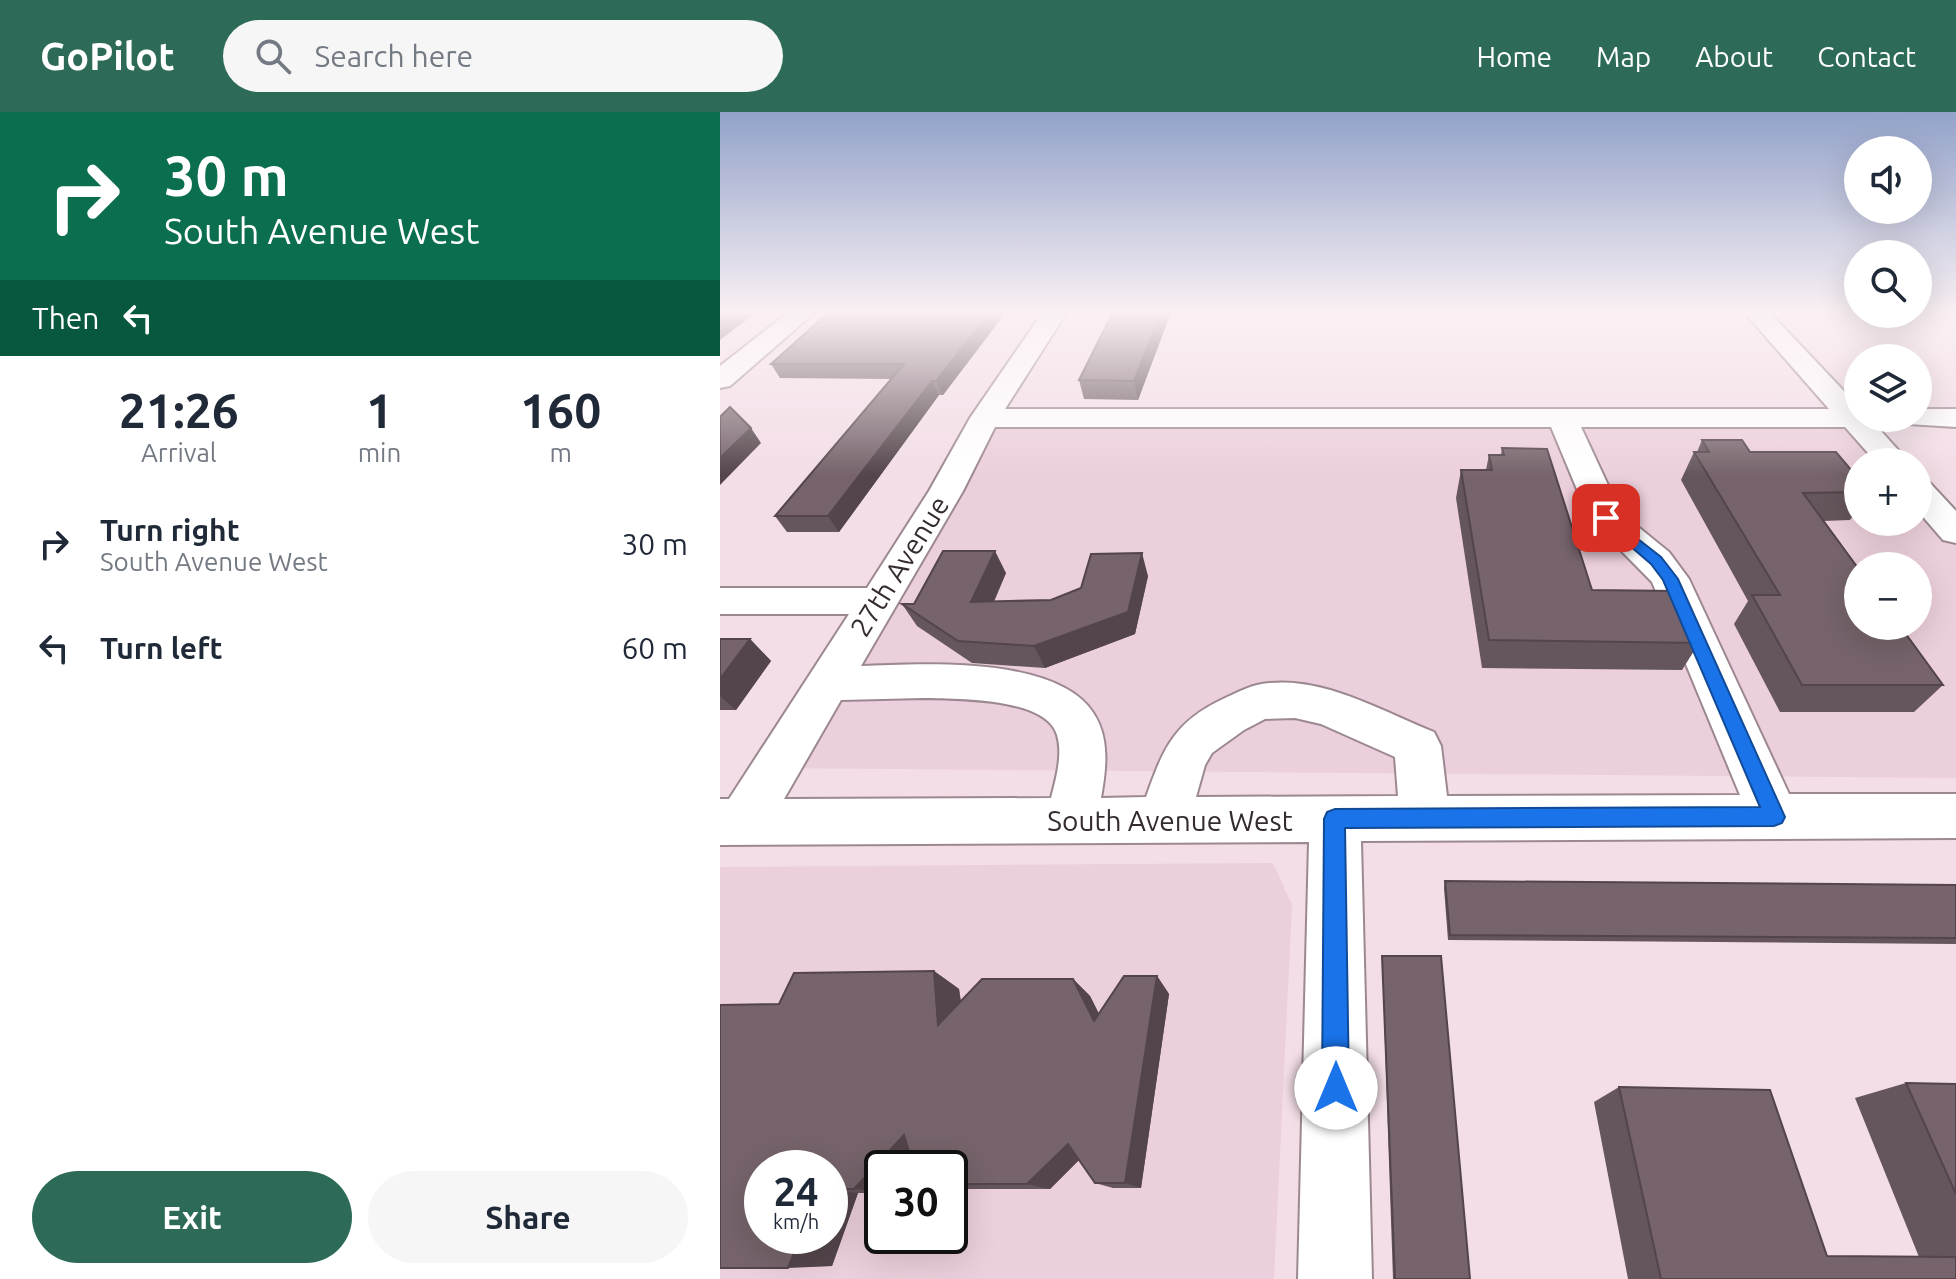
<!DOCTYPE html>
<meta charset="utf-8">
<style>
body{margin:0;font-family:Ubuntu,sans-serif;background:#f6f6f7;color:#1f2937;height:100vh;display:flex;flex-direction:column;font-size:30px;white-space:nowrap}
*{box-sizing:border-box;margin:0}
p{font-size:26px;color:#747a83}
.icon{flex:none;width:44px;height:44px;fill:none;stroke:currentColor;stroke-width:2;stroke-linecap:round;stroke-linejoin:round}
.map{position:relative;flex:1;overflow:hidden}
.drawer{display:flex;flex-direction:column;background:#fff;width:720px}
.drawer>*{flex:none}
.hud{background:#0b6e4f;color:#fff;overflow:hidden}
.controls{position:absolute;left:1124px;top:24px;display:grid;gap:16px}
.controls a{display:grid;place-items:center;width:88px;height:88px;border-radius:50%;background:#fff;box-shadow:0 8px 32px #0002;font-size:40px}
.speed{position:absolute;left:24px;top:1038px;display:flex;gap:16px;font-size:40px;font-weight:700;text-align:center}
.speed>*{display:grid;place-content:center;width:104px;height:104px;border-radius:50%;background:#fff;box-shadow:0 8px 32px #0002;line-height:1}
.speed small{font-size:20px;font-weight:400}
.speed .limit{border:4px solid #111;border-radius:12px;background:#fff;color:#111}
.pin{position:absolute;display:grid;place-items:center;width:68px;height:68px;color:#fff;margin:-34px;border-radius:16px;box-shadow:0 4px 12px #0006}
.me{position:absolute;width:88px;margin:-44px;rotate:0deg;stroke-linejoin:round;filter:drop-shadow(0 0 6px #0008)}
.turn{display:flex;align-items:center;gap:28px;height:168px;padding:0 32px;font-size:36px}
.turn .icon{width:104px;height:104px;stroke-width:2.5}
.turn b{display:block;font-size:56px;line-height:68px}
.then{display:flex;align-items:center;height:76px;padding:0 32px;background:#0003;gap:16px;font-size:30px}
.eta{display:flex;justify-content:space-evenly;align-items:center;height:136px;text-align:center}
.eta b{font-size:48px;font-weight:600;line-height:56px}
.cta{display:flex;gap:16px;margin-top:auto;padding:16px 32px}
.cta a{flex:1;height:92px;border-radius:48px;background:#2d6b58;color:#fff;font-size:32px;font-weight:600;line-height:92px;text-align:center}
.cta a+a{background:#f6f6f7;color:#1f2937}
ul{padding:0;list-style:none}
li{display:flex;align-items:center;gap:24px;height:104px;padding:0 32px}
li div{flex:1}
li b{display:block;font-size:30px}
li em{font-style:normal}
header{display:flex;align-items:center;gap:48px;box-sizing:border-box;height:112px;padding:0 40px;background:#2d6b58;color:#fff}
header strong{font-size:38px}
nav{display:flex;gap:44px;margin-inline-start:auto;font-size:28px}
.search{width:560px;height:72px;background:#f6f6f7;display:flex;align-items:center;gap:20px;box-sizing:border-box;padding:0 28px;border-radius:44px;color:#747a83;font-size:30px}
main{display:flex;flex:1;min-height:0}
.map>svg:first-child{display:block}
.built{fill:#eccfdc;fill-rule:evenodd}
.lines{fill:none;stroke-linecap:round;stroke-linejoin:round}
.minor-casing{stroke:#9c8890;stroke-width:4}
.minor{fill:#fff;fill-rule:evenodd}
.wall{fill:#65555c;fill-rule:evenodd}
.shaded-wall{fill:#53454b}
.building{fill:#76636b;stroke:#53454b;stroke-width:2}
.route{fill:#1a73e8;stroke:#114b97;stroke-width:2}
.labels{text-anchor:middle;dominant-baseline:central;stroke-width:8;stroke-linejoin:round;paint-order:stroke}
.street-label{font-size:28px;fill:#352c30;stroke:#fff}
</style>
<header>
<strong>GoPilot</strong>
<div class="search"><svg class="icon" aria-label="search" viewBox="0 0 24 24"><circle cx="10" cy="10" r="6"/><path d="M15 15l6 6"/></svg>Search here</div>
<nav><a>Home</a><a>Map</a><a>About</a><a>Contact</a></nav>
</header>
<main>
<section class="drawer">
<div class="hud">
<div class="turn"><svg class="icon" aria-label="right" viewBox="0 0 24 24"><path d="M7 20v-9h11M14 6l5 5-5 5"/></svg><div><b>30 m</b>South Avenue West</div></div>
<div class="then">Then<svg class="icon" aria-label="left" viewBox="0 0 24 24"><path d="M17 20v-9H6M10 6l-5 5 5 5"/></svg></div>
</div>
<div class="eta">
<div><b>21:26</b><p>Arrival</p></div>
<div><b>1</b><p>min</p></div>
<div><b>160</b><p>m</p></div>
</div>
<ul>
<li><svg class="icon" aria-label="right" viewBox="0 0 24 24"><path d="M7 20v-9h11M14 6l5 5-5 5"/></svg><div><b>Turn right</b><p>South Avenue West</p></div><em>30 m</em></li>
<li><svg class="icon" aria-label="left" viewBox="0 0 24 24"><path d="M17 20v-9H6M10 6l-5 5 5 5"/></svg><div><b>Turn left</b></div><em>60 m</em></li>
</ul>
<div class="cta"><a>Exit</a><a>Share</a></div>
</section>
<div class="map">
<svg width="1236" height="1167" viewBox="0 0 1236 1167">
<rect width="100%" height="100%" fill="#f3dde6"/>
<g class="built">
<path d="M265,306H1132L1173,350H1138V410H1198V378L1236,420V666L49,656ZM1138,454H1198V514H1138Z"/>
<path d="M553,751L572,793L554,1167H0V755ZM42,1056H110V1124H42ZM162,1056H230V1124H162Z"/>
</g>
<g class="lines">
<defs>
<g id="minor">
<polygon points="69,200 95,200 10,274 0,276 0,254"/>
<path d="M323,200H347L285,297H1109L1024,200H1049L1138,294V306H1153L1151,308L1189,350H1156L1125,315H861L901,401L949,440L969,467L1069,682H1236V726L641,729L652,1167H578L589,730L0,733V687H9L129,502H0V476H147L209,379L250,306ZM275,315H831L869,406L932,470L1020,683L727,684L721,634L714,620C661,599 597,560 537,573C525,576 514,582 503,587C454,610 443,637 426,685L381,686C386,658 390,627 374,602C338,543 201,552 141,554L243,379ZM203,586C235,587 326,585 337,623C343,642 336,667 331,686L64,687L121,588ZM575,606L601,612L675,645L678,684L476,685L485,653L492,641L524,618L545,607Z"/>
<polygon points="1198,297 1236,297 1236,315 1188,312 1183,306 1198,306"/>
<polygon points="1198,368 1210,371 1236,399 1236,431 1223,428 1198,399"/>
</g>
</defs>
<use href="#minor" class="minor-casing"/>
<use href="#minor" class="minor"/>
</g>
<g class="wall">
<polygon points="109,200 286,200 223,283 219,283 119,420 67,420 55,404 172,267 60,266 51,252"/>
<polygon points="451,200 418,288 364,287 359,268"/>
<polygon points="982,328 1138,366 1138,397 1130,408 1103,409 1223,573 1194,600 1060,600 1014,512 1028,489 961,368 974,340 977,340"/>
<polygon points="782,336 872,478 979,531 962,558 762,556 736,386 741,358 766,358 769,343 781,343"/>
<polygon points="286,461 274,490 331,488 428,464 415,522 325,556 252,551 197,514 182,492 194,492"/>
<polygon points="0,527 30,527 51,549 16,598 0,598"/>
<polygon points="725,769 1236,773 1236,832 728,828 724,776"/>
<polygon points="662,844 750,1167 673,1167"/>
<path d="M214,859L239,877L241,889L262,867H353L370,884L379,902L404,864H437L449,882L421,1076H393L375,1071L359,1048L330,1077H230V1056H162V1081H138L112,1154L0,1156V893L59,892L74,861ZM42,1056H110V1124H42Z"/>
<polygon points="1186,971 1236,972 1236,1167 908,1167 874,990 899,975 1107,1144 1199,1145 1135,986"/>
</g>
<g class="shaded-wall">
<polygon points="10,200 37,200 0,228 0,207"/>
<polygon points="270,200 286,200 223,283 216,269"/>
<polygon points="441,200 451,200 418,288 414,269"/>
<polygon points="212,269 219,283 119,420 108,404"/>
<polygon points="31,316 41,331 0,373 0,346"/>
<polygon points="275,439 286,461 263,512 251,490"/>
<polygon points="422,441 428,464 415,522 325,556 314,534"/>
<polygon points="30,527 51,549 16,598 0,584 0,567"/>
<polygon points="214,859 239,877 245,928 218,913"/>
<polygon points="437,864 449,882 421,1076 405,1071"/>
<polygon points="353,867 370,884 390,924 374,909"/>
<polygon points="184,1023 215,1032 193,1056 162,1056 162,1080 134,1077"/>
<polygon points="348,1032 367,1040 330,1077 307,1072"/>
<polygon points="110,1078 138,1081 112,1154 68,1156 81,1124 110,1124"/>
</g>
<g class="building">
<polygon points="0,200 10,200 0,207"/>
<polygon points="109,200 270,200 216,269 212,269 108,404 55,404 184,252 51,252"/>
<polygon points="393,200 441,200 414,269 359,268"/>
<polygon points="10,295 31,316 0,346 0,305"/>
<polygon points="982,328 1022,328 1030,340 1116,340 1138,366 1138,380 1083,381 1138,456 1138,514 1180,514 1223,573 1082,573 1032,483 1060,483 974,340 989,340"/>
<polygon points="782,336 827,337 872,478 956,479 979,531 769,528 741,358 772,358 769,343 784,343"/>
<polygon points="223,439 275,439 251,490 331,488 361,476 371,442 422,441 408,500 314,534 238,529 182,492 194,492"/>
<polygon points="0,527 30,527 0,567"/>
<polygon points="725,769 1236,773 1236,826 730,823"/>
<polygon points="662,844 721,844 750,1167 675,1167"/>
<polygon points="214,859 218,913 262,867 353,867 374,909 404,864 437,864 405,1071 375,1071 348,1032 307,1072 230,1072 230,1056 194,1056 184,1023 134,1077 110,1077 110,1056 42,1056 42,1124 81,1124 68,1156 0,1156 0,893 59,892 74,861"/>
<polygon points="1186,971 1236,972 1236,1082"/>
<polygon points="899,975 1050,978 1107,1144 1236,1145 1236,1167 941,1167"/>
</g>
<linearGradient id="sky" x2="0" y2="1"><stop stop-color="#92a2c9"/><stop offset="0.55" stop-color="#faf0f4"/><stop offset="1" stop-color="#faf0f4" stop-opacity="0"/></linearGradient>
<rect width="1236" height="363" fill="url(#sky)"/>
<polygon class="route" points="886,402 941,445 958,467 1065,705 1062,711 1054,714 625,716 629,976 625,986 616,990 606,986 602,976 604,707 607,700 615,697 1040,695 943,468 931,452 881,409 881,403"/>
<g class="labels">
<g class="street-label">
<text transform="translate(179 454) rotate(-58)">27th Avenue</text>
<text x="450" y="708">South Avenue West</text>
</g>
</g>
</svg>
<div class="controls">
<a><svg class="icon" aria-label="sound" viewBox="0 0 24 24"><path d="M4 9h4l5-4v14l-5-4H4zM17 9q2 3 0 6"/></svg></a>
<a><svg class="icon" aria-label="search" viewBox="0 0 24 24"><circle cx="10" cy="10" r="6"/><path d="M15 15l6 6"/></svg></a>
<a><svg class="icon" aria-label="layers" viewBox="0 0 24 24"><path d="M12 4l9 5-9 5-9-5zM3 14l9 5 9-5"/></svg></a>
<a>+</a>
<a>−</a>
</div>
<div class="speed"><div>24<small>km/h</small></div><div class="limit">30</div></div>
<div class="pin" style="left:886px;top:406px;background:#d93025"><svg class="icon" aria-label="arrive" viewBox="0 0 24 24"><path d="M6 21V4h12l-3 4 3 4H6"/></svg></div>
<svg class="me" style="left:616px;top:976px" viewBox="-20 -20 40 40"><circle r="19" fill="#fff"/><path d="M0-13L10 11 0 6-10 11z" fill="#1a73e8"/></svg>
</div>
</main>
